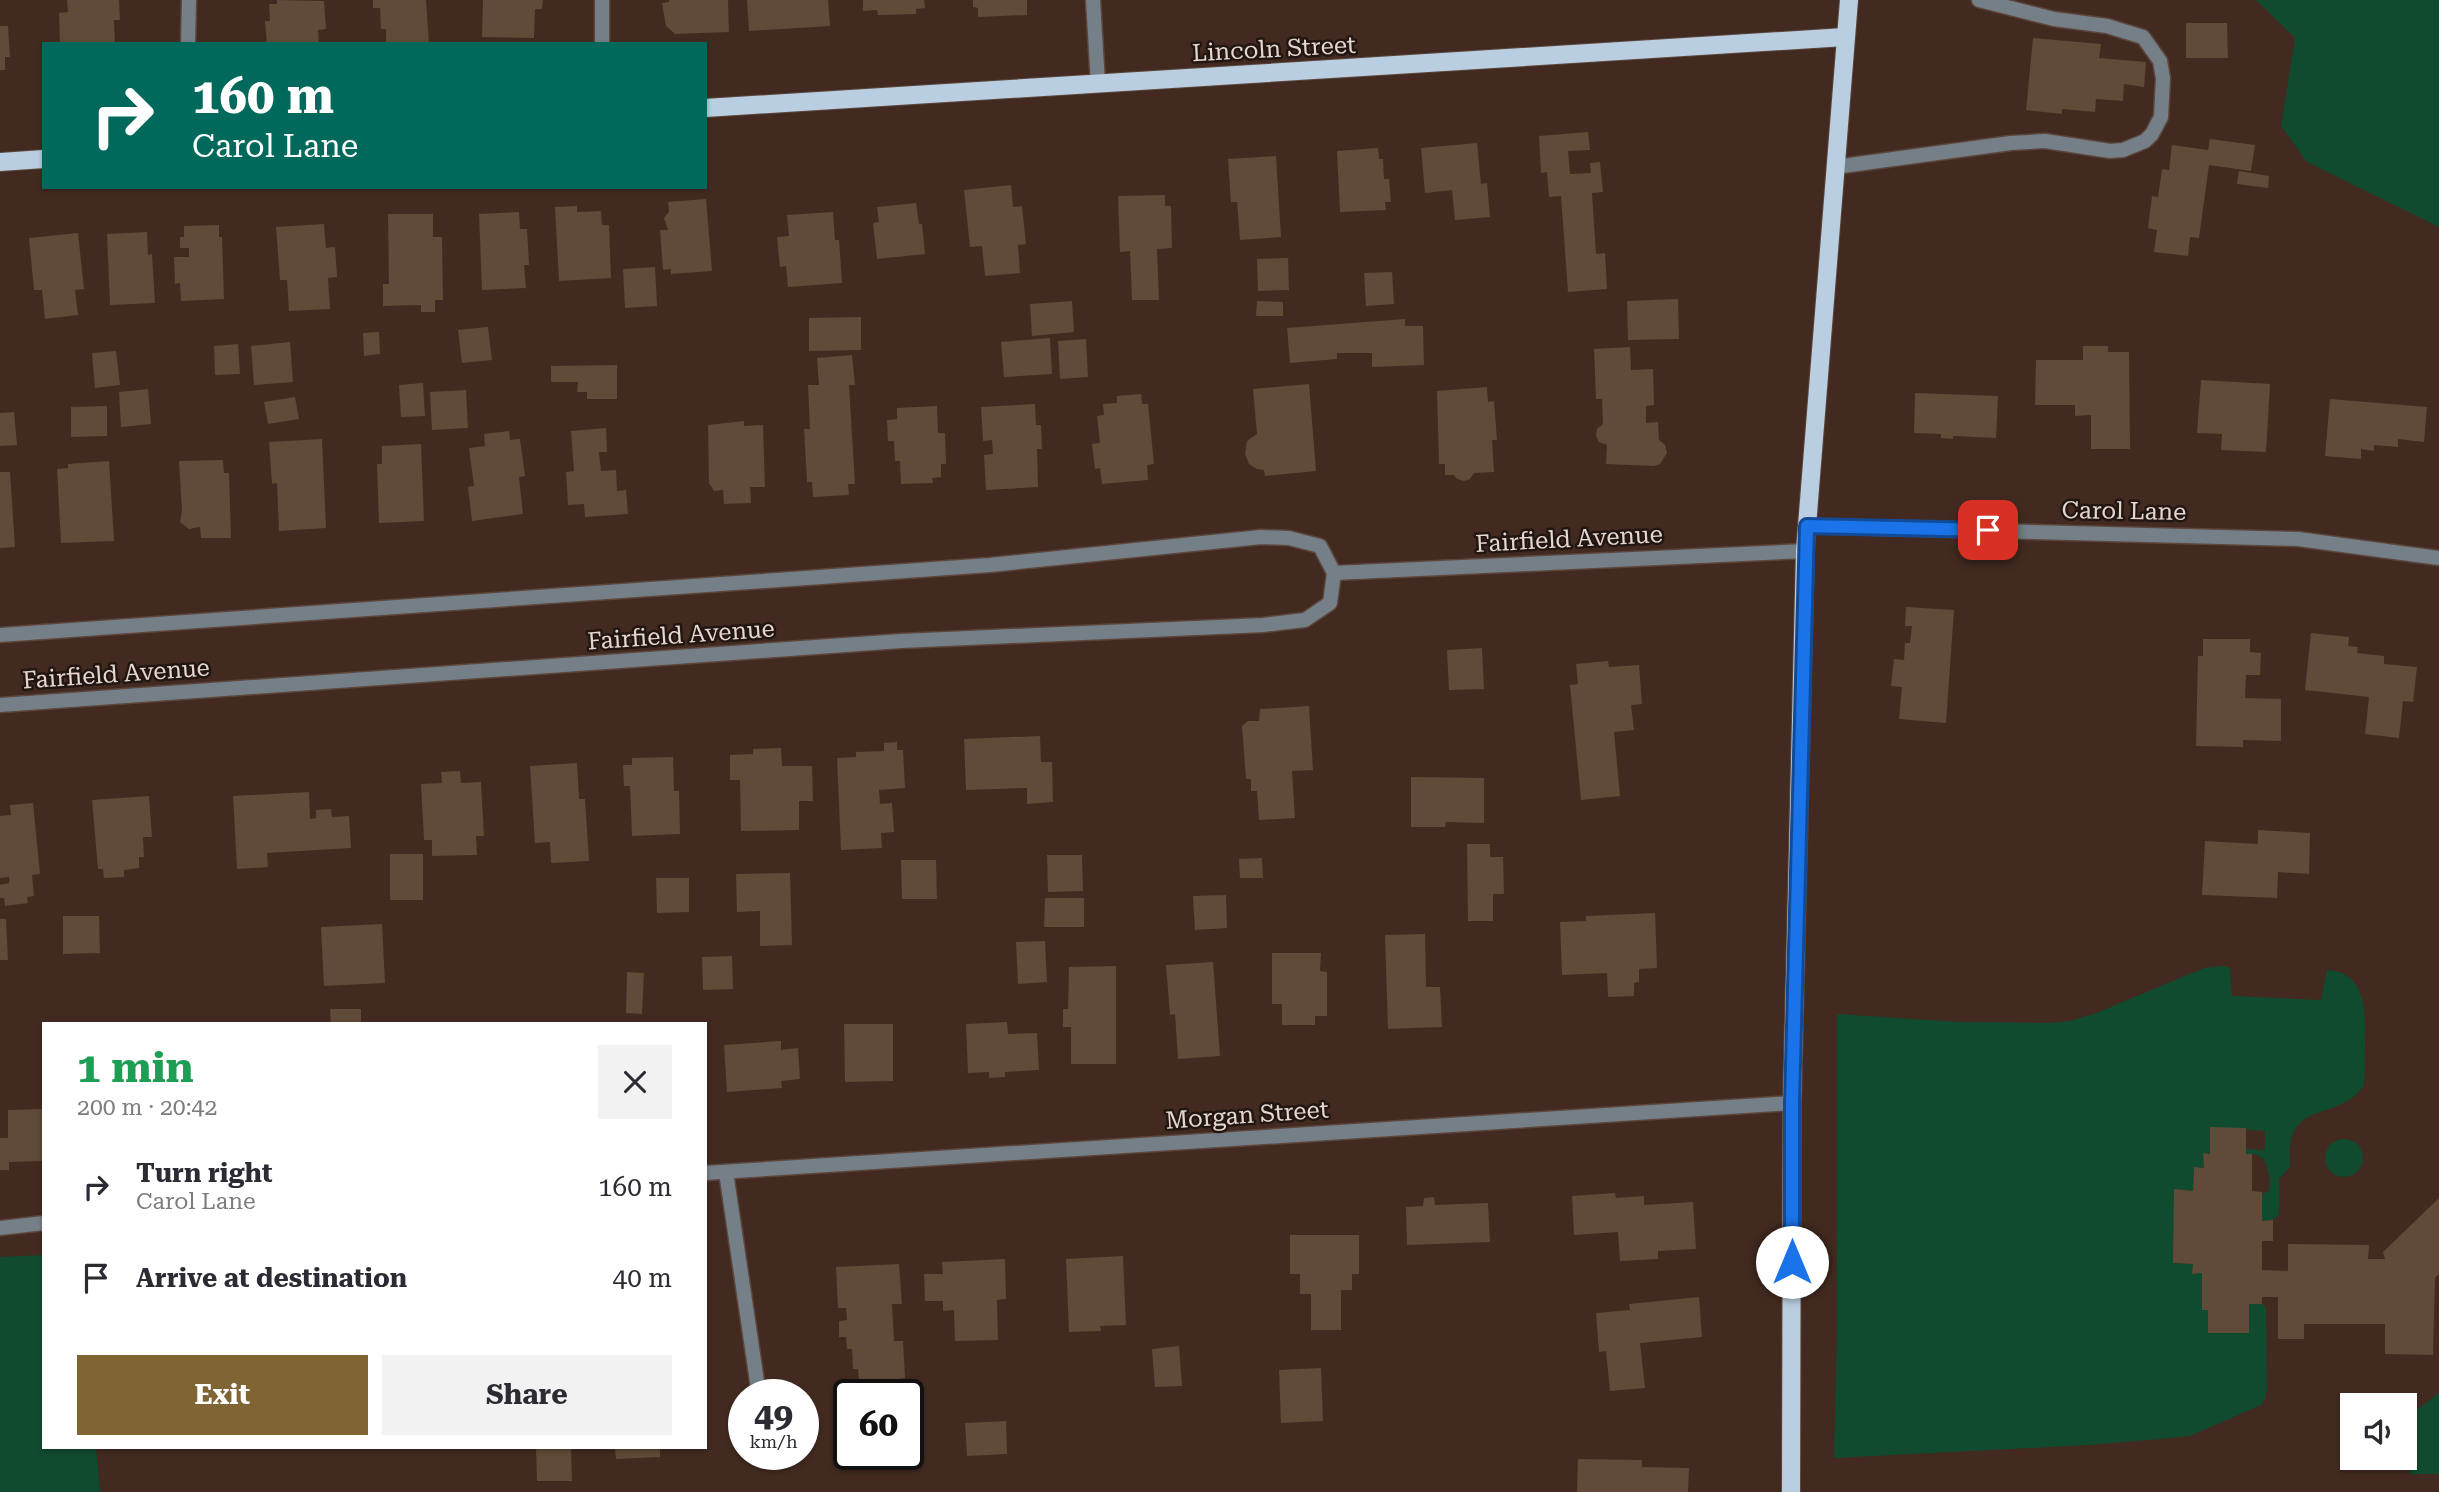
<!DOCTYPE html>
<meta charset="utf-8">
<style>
body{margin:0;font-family:"Roboto Serif",serif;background:#f2f2f3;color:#2b2b33;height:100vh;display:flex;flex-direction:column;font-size:26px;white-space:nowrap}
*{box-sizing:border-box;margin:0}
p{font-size:23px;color:#7c7c81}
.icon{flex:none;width:38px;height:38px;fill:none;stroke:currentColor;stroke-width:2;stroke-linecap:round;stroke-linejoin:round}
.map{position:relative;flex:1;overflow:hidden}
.details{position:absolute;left:42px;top:1022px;width:665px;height:427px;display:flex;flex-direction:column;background:#fff;border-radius:0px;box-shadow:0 2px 5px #0004}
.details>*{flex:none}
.top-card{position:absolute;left:42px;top:42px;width:665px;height:147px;border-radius:0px;box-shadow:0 2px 5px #0004;background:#00695c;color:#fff;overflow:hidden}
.buttons{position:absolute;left:2340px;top:1393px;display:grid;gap:14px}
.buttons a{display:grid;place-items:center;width:77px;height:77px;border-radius:0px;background:#fff;box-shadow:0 2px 5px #0004;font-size:35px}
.speed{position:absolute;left:728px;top:1379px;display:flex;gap:14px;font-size:35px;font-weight:700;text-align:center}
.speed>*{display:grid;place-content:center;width:91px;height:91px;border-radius:50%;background:#fff;box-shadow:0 2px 5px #0004;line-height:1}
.speed small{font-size:18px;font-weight:400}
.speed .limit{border:4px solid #111;border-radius:10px;background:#fff;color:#111}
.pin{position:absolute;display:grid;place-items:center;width:60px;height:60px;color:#fff;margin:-30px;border-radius:14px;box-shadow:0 4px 10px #0006}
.me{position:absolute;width:77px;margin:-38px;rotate:0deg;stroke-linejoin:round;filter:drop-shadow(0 0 5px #0008)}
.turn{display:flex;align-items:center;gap:24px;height:147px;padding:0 35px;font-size:32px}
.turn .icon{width:91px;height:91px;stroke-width:2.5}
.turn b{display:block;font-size:49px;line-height:60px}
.round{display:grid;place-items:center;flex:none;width:74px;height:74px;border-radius:0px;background:#f2f2f3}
.overview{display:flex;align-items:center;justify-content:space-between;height:119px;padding:0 35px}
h1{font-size:42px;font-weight:700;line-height:52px;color:#1e9e55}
.primary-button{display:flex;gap:14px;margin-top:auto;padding:14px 35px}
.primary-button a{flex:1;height:80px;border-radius:0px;background:#806534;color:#fff;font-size:28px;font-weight:700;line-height:80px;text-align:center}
.primary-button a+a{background:#f2f2f3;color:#2b2b33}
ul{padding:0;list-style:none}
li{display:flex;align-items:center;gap:21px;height:91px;padding:0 35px}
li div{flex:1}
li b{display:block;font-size:26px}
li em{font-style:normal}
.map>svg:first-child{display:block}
.green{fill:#104b30}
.building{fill:#5f4b37}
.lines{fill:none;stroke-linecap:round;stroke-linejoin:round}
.lane-casing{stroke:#5c463c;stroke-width:17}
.street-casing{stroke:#5c463c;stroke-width:17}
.primary-casing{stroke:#5c463c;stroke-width:20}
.lane{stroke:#757f88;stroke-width:14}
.street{stroke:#757f88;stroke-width:14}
.primary{stroke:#b9cee0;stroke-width:18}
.route-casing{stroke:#114b97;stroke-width:18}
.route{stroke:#1a73e8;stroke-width:12}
.labels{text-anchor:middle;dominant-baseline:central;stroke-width:5;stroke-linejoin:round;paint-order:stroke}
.street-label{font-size:24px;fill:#e6d6d0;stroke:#211611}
</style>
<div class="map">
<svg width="2439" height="1492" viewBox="0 0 2439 1492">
<rect width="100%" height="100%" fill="#422a20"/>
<g class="green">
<polygon points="2256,0 2439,0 2439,227 2307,162 2281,126 2295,38"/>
<path d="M2222,966L2228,967L2230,970L2232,996L2321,1000L2327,970C2367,972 2366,1013 2365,1043C2365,1058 2366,1073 2363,1087C2336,1124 2284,1096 2290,1167L2279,1179V1214L2273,1220L2262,1221V1194L2269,1191L2270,1178L2264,1159L2255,1154H2246V1149L2265,1150V1131L2210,1127V1154H2203L2204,1168L2194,1167L2193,1191L2175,1189L2173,1263L2193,1264V1273H2202L2203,1310H2208V1333H2249V1304H2262L2266,1308L2267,1390L2265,1399L2261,1405L2190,1436L2171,1438L2089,1445L1834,1458L1837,1331V1014L1960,1022L2052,1023L2070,1021L2094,1014L2204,968Z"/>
<circle cx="2344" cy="1158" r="19"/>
<polygon points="44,1255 44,1447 96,1447 100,1492 0,1492 0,1257"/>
<polygon points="2439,1393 2439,1474 2410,1474 2405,1452 2405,1419"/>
</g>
<g class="building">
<polygon points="67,0 119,0 120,20 114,20 115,44 60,44 59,13 68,12"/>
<polygon points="277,0 324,1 326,29 318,30 319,44 267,44 265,21 270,21 269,4 277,4"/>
<polygon points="373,0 426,0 429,44 386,44 386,29 381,29 380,8 373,8"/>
<polygon points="483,0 543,0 542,9 535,9 534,38 482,37"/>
<polygon points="669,0 728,0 729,32 675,34 666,26 662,3 669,2"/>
<polygon points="747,0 828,0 830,26 749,31"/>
<polygon points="863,0 924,0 925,8 916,9 916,14 878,15 877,10 863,11"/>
<polygon points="973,0 1027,0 1027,15 978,17 978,8 973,7"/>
<polygon points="2186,23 2227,23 2228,58 2186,58"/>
<polygon points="0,26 8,26 10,57 5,57 5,70 0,70"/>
<polygon points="2033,38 2101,44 2099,58 2146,62 2144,87 2124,84 2123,101 2096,99 2095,112 2062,109 2062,114 2026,110"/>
<polygon points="1588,132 1590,150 1568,151 1570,174 1591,173 1590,163 1600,162 1603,192 1592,193 1596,254 1605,253 1607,289 1568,292 1561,196 1549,197 1547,172 1541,173 1539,136"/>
<polygon points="2210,139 2255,145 2251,171 2209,165 2199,238 2190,237 2188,256 2154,252 2157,230 2148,228 2152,196 2158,197 2162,169 2169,170 2172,145 2208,150"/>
<polygon points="1477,143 1481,184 1487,183 1490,217 1455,220 1452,190 1425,193 1421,148"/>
<polygon points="1378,148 1379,159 1383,159 1384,179 1389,179 1391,202 1385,202 1386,210 1340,212 1337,151"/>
<polygon points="1276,156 1281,237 1240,240 1237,202 1231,202 1228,159"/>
<polygon points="2239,171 2269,176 2268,188 2237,184"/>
<polygon points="1011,185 1013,207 1022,206 1026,244 1018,245 1020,273 985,276 982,246 970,247 964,190"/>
<polygon points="1165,195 1165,206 1171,206 1172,248 1157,249 1159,300 1132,300 1130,251 1120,252 1118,196"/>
<polygon points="706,199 712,271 671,274 671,269 663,270 660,230 668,230 664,218 669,212 668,202"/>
<polygon points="916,203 919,224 922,224 925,254 877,259 873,223 879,222 877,207"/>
<polygon points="577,206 577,212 601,211 602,225 609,225 611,278 559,281 555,207"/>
<polygon points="519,212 520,229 527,229 529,265 524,265 526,288 482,290 479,214"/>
<polygon points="833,212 835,240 839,240 842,283 788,287 786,266 780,267 777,237 789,236 787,215"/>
<polygon points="388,214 433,214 433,237 442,237 443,300 435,300 435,312 421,312 421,305 383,306 383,284 389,284"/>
<polygon points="324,224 326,248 335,247 337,277 328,278 330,309 289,311 287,280 280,280 276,227"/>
<polygon points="219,225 219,237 222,237 224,299 181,301 180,283 175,284 174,257 189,257 189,248 180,248 180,237 184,237 184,226"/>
<polygon points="147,232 148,255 152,254 155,303 110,305 107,234"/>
<polygon points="78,233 84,289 75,290 78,315 45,319 42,290 34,290 29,238"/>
<polygon points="1288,258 1289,290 1258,291 1257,259"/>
<polygon points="655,267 657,306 625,308 623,269"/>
<polygon points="1392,272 1394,304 1366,306 1364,273"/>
<polygon points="1678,299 1679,339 1628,340 1627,301"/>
<polygon points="1072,301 1074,332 1032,336 1030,304"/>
<polygon points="1257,301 1283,302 1283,316 1256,316"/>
<polygon points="861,317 861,350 809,351 809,318"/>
<polygon points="1405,319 1405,326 1423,326 1424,365 1372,367 1372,353 1337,353 1337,359 1290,363 1287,328"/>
<polygon points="488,327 492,360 462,363 458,330"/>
<polygon points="379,332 380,354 364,356 363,333"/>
<polygon points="1050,338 1052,374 1004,377 1001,342"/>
<polygon points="1086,339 1088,377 1060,379 1058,341"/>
<polygon points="290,342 293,382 254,385 251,346"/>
<polygon points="238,344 240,374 215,375 214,346"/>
<polygon points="2083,346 2108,346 2108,352 2129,352 2130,449 2091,449 2091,415 2075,416 2075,405 2035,405 2036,360 2083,360"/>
<polygon points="1630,347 1631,370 1653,369 1654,405 1646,406 1646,423 1658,422 1659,440 1665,445 1667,453 1660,464 1654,466 1606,464 1607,445 1599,442 1596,436 1597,429 1603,424 1602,399 1596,399 1594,349"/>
<polygon points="116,351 120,385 95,388 92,353"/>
<polygon points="852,355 855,385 849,385 855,484 848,484 849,495 813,497 812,482 807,482 804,429 810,429 808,385 819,385 817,358"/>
<polygon points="617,365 617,399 587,399 587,392 577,392 578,382 551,382 551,366"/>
<polygon points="2201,380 2270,384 2266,452 2221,450 2222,434 2197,433"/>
<polygon points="423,383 425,416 401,417 399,385"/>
<polygon points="1309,384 1316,471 1265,476 1264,470 1257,469 1249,464 1245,454 1247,441 1257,434 1253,389"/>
<polygon points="1487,387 1488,402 1494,401 1497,440 1492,440 1494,472 1474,473 1470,479 1464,481 1457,479 1454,475 1445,475 1445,464 1439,464 1437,391"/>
<polygon points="148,389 151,424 121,427 119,392"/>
<polygon points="466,390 468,428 432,430 430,392"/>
<polygon points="1915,393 1998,396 1996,438 1953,436 1953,439 1941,438 1941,434 1914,433"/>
<polygon points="1141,394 1142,404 1148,404 1154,464 1147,465 1148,480 1102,484 1100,468 1095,469 1092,444 1100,443 1097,416 1104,415 1103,404 1117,403 1117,396"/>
<polygon points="295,397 299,419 268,424 264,402"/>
<polygon points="2330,399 2427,407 2424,442 2398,439 2398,447 2374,445 2374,451 2361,449 2361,459 2325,456"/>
<polygon points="1035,404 1036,425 1041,425 1042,449 1037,449 1038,487 986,490 984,455 993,454 992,440 983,441 981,407"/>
<polygon points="107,406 107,436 71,437 71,407"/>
<polygon points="937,406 938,433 945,433 946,464 941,464 941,477 932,478 933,483 901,484 900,461 895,461 894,441 888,441 887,420 897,419 897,408"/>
<polygon points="14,412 17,445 0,446 0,413"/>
<polygon points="744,421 744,426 763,425 765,487 750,487 751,503 724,504 723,490 714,491 709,483 708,425"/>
<polygon points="606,428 607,452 599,452 601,471 616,470 617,491 626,490 628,514 585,517 584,504 568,505 566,472 574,471 571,431"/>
<polygon points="509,431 510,440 520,439 525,476 519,477 523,514 472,521 468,487 474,486 469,448 485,446 484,434"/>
<polygon points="322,439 326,528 279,531 277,483 272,484 269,442"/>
<polygon points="421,444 424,521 379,523 377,464 382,464 382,446"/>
<polygon points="223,460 224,473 229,473 231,538 201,538 200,527 189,529 180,522 182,511 179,461"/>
<polygon points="109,461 114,541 61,543 57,469 68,468 68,464"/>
<polygon points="0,472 10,472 15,547 0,548"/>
<polygon points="1906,607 1954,610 1946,723 1899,719 1902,687 1891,686 1894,659 1904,660 1905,643 1910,643 1912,626 1905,626"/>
<polygon points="2311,633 2349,637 2348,646 2358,647 2357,653 2384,656 2384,664 2417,667 2413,702 2403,701 2399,738 2365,734 2369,697 2305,690"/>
<polygon points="2203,639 2250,639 2250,652 2261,653 2260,675 2246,675 2245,698 2281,699 2281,741 2243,740 2243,747 2196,746 2198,656 2203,656"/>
<polygon points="1482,648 1484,689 1449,690 1447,650"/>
<polygon points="1608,661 1609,667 1639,665 1642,704 1631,705 1634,730 1614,732 1620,796 1581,800 1570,685 1578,684 1576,664"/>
<polygon points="1309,706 1313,770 1292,771 1295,818 1259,820 1257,791 1251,791 1251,779 1246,779 1242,726 1248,721 1259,721 1260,709"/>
<polygon points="1040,736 1041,762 1052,762 1053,802 1027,804 1027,788 966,790 964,739"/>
<polygon points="897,742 897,750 903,750 905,788 879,790 880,804 892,803 894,832 881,833 882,848 841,850 837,758 856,757 856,752 884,751 884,743"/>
<polygon points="781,748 782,766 812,766 813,801 799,801 799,830 741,831 740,780 730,780 730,755 753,754 753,749"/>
<polygon points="673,757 674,791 679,791 680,834 632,836 630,786 624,786 623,765 632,765 632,758"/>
<polygon points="577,763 579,799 585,799 589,861 551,863 550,842 535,843 530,766"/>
<polygon points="460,771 461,783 481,782 484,836 476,836 477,855 432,856 432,840 424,840 421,784 442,783 441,772"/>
<polygon points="1411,777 1484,778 1484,823 1446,822 1445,827 1411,827"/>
<polygon points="309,792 310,819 316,818 316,810 331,809 332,817 349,816 351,848 267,853 268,867 237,869 233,796"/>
<polygon points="149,796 152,837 143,837 144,857 139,857 139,868 124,870 124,877 104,878 103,869 98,869 92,800"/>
<polygon points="33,803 40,874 32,875 34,896 27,897 28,903 5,906 4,898 0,898 0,885 9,883 9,877 0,878 0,816 11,815 10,805"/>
<polygon points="2258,830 2310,833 2309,874 2278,872 2277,898 2202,895 2205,841 2258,844"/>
<polygon points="1467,844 1490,844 1490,857 1503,857 1504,894 1493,894 1493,921 1468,921"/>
<rect x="390" y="854" width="33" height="46"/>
<polygon points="1047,855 1082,855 1083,891 1048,892"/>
<polygon points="1262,858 1263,878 1240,878 1239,859"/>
<polygon points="901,860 936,860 937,899 902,899"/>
<polygon points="790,873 792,945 760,946 760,911 737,912 736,874"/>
<polygon points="656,878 689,878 689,912 657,913"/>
<polygon points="1226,895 1227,928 1195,930 1193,896"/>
<polygon points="1045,898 1084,898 1084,927 1044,927"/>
<polygon points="1655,913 1657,968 1639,969 1639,982 1634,983 1634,996 1608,997 1607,973 1562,975 1560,922 1586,921 1586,916"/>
<polygon points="63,916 99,916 100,953 63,954"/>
<polygon points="0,919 6,919 8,960 0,960"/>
<polygon points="382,924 385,983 324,986 321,927"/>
<polygon points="1425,934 1426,987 1440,987 1442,1027 1388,1029 1385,935"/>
<polygon points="1045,941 1047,982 1018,984 1016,942"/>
<polygon points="1272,953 1321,953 1320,971 1327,972 1327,1016 1315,1016 1315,1025 1282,1025 1282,1004 1272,1004"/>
<polygon points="732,956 733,989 703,990 702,957"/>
<polygon points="1213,962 1220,1056 1178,1059 1175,1014 1170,1015 1166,965"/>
<polygon points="1116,966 1116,1064 1071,1064 1071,1027 1063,1027 1063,1009 1068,1009 1069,967"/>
<polygon points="627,972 644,973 642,1014 626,1013"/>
<polygon points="330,1009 361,1009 361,1024 331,1024"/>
<polygon points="1007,1022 1008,1034 1037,1033 1039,1070 1005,1072 1005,1077 989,1078 989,1072 968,1073 966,1024"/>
<polygon points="844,1024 893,1024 893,1081 845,1082"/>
<polygon points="781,1041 781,1050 798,1048 800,1079 781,1081 782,1088 727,1092 724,1045"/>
<polygon points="43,1109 44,1161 9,1162 9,1170 0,1170 0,1138 8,1138 8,1110"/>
<polygon points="2210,1127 2246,1128 2246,1154 2252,1154 2252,1191 2262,1192 2262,1221 2273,1220 2273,1241 2262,1241 2262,1270 2288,1271 2288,1244 2369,1245 2368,1259 2385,1259 2383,1252 2439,1198 2439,1274 2435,1278 2433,1355 2385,1354 2385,1324 2304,1324 2304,1339 2278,1339 2278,1297 2262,1297 2262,1304 2249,1304 2249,1333 2208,1333 2208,1310 2202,1310 2202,1273 2192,1274 2193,1264 2173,1263 2174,1189 2193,1191 2194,1167 2204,1168 2203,1153 2210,1154"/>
<polygon points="1615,1193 1616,1198 1644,1196 1644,1205 1693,1202 1696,1249 1658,1251 1658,1259 1620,1261 1618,1232 1574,1235 1572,1196"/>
<polygon points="1434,1197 1435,1205 1488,1203 1490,1242 1407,1245 1406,1207 1423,1206 1424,1198"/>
<polygon points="1290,1235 1359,1235 1359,1274 1352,1274 1352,1290 1341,1290 1341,1330 1311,1330 1311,1294 1300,1294 1300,1274 1290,1274"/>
<polygon points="1123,1256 1126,1325 1100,1326 1101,1331 1069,1332 1066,1259"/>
<polygon points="1005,1259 1006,1299 997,1300 998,1340 955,1341 954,1310 943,1311 943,1301 925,1301 924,1274 943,1274 942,1262"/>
<polygon points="899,1264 902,1304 892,1304 894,1341 903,1341 905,1378 899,1379 899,1392 864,1394 863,1382 859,1382 858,1369 853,1369 852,1349 847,1349 846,1337 839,1337 839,1321 847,1320 846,1308 838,1308 836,1267"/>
<polygon points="1699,1297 1702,1337 1640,1343 1645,1388 1610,1391 1606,1351 1599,1352 1596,1313 1630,1310 1629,1304"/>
<polygon points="1179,1346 1182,1386 1155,1387 1152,1349"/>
<polygon points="1321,1368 1323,1421 1281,1423 1279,1370"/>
<polygon points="1006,1421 1007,1454 967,1456 965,1423"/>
<polygon points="835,1435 849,1435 849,1454 873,1454 873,1464 835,1465"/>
<polygon points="615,1447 660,1447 660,1457 616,1459"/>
<polygon points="536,1449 571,1449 572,1481 537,1481"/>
<polygon points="1578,1459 1642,1460 1642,1467 1689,1468 1688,1492 1577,1492"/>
</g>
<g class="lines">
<defs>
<polyline id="lane" points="1835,167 2011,143 2045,141 2110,151 2123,150 2145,141 2152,134 2161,117 2163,78 2160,61 2143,37 2107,26 2054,19 1979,0"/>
<g id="street">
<polyline points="1093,0 1098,84"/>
<polyline points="188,44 189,0"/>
<polyline points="602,44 602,0"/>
<polyline points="1807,526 2298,539 2439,558"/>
<polyline points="1334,573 1805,551"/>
<polyline points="0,635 990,565 1261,537 1289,538 1320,546 1334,573 1330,603 1305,620 1263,625 901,641 0,705"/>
<polyline points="726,1172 759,1395"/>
<polyline points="705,1173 1792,1103"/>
<polyline points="0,1228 44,1223"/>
</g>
<g id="primary">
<polyline points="705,108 1845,37"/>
<polyline points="0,162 44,159"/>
<polyline points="1791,1492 1792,1103 1805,551 1849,0"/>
</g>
</defs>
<use href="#lane" class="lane-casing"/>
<use href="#street" class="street-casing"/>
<use href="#primary" class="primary-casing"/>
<use href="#lane" class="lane"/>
<use href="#street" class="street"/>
<use href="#primary" class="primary"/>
</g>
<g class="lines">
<defs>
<polyline id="route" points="1792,1262 1792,1103 1807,526 1988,530"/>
</defs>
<use href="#route" class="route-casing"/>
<use href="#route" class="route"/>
</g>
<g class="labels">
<g class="street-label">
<text transform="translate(1274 49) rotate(-3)">Lincoln Street</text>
<text transform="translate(2124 511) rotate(1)">Carol Lane</text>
<text transform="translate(1569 539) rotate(-3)">Fairfield Avenue</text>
<text transform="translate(681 635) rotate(-4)">Fairfield Avenue</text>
<text transform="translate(116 674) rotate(-4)">Fairfield Avenue</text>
<text transform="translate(1247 1115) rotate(-4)">Morgan Street</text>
</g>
</g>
</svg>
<div class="buttons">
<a><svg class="icon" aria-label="sound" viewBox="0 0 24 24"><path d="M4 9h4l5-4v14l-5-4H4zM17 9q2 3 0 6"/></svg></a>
</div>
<div class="speed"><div>49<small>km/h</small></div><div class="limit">60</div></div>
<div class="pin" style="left:1988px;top:530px;background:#d93025"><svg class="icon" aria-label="arrive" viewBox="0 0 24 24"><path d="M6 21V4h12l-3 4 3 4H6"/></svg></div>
<svg class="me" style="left:1792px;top:1262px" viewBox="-20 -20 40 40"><circle r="19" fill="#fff"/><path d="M0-13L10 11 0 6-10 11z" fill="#1a73e8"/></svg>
<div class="top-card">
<div class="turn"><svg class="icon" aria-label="right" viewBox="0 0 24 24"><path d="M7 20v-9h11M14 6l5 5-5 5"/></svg><div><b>160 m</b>Carol Lane</div></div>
</div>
<section class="details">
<div class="overview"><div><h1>1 min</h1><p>200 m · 20:42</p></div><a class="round"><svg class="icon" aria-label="close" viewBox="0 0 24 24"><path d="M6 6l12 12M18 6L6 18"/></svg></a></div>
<ul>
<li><svg class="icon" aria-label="right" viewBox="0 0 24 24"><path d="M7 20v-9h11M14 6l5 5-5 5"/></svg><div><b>Turn right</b><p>Carol Lane</p></div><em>160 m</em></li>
<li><svg class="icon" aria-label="arrive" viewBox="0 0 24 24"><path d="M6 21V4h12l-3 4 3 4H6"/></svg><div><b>Arrive at destination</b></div><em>40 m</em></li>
</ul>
<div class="primary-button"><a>Exit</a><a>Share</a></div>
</section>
</div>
